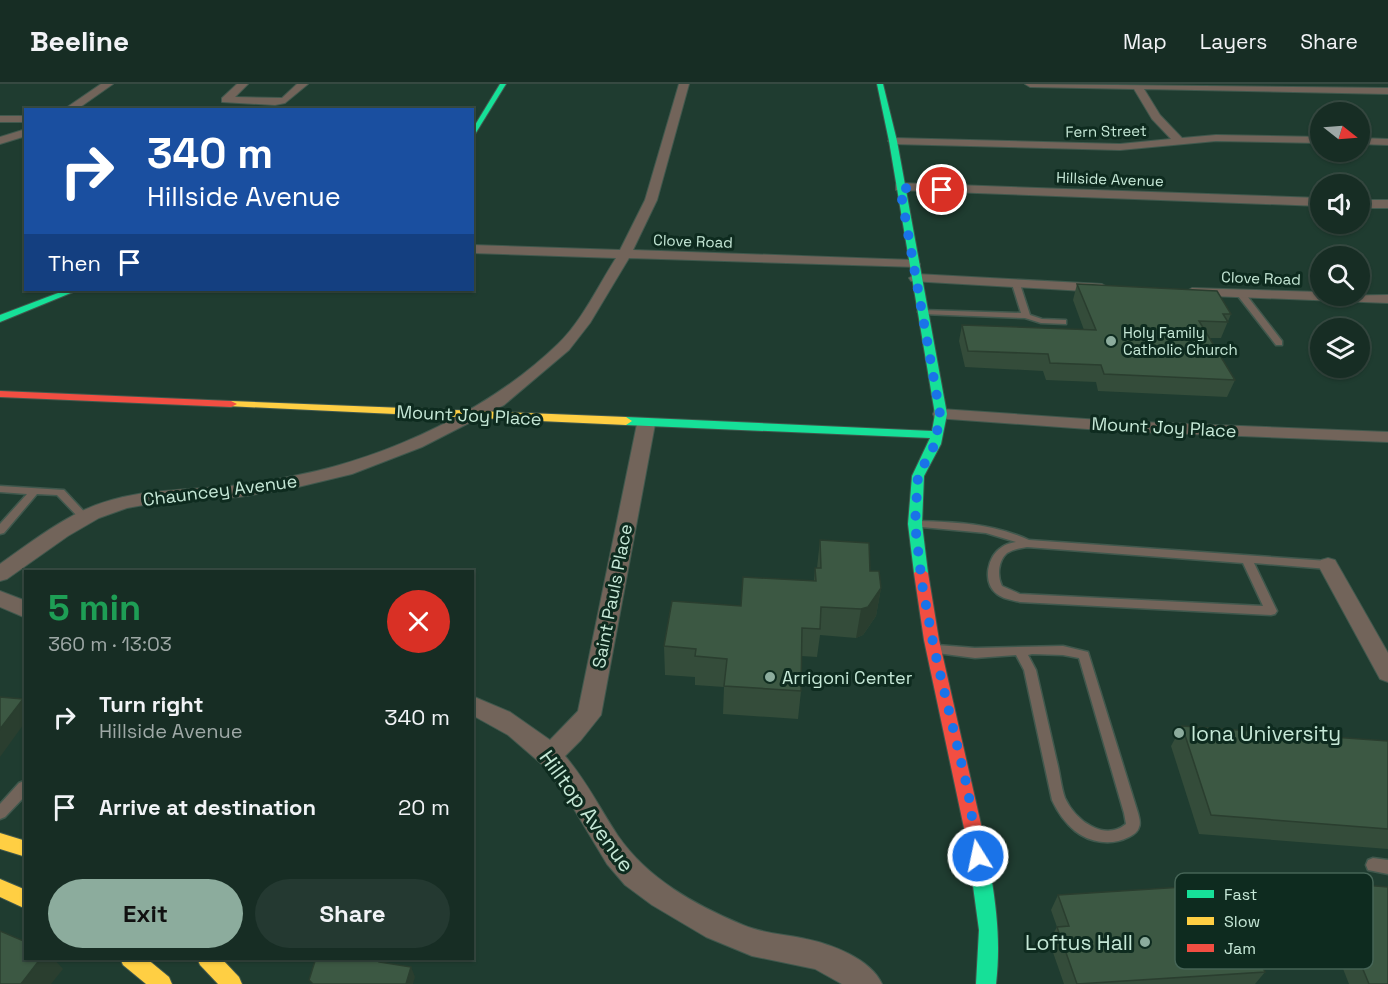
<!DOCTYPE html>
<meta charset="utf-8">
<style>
body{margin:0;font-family:"Space Grotesk",sans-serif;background:#243931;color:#f1f3f6;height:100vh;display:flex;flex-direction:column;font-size:22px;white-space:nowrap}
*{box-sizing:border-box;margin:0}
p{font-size:20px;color:#9ea8a6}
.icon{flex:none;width:33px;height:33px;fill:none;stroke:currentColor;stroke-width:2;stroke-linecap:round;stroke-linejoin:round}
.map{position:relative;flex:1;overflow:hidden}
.details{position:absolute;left:24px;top:486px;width:450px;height:390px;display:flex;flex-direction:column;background:#172d24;border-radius:0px;box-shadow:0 2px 4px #0004,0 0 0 2px #364941}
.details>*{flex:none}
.guide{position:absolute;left:24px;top:24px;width:450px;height:183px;border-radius:0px;box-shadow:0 2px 4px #0004,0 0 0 2px #364941;background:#1a4fa0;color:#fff;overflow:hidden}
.needle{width:39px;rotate:107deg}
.tools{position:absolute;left:1310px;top:18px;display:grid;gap:12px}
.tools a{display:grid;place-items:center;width:60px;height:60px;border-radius:50%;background:#172d24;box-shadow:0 2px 4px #0004,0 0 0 2px #364941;font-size:30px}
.pin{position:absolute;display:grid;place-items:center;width:51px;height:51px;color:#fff;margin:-26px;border:3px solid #fff;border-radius:50%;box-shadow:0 2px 6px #0007}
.me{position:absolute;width:66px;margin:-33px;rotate:350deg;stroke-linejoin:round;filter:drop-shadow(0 0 4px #0008)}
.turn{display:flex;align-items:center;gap:21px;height:126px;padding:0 24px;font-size:27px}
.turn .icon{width:78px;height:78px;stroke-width:2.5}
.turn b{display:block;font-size:42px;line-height:51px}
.then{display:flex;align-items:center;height:57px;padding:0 24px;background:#0003;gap:12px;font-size:22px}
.round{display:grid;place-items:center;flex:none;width:63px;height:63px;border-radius:32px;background:#243931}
.head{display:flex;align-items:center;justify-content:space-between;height:102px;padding:0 24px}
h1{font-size:36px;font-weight:600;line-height:45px;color:#1e9e55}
.primary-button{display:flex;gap:12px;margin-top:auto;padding:12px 24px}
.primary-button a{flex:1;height:69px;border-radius:36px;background:#8cac9d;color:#111;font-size:24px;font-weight:600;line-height:69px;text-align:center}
.primary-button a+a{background:#243931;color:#f1f3f6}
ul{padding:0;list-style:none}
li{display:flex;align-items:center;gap:18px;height:90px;padding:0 24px}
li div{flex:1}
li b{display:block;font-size:22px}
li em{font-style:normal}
header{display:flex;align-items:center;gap:36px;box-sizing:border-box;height:84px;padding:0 30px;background:#172d24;border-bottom:2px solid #364941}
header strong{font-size:28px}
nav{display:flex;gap:33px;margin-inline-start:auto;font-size:21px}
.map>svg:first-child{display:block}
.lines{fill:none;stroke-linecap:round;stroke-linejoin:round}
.lane-casing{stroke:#40584d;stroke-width:3}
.street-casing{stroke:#40584d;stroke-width:2}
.fast-casing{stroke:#40584d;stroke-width:2}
.slow-casing{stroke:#40584d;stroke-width:2}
.jam-casing{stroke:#40584d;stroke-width:2}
.lane{fill:#72645a;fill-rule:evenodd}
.street{fill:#72645a;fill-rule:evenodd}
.fast{fill:#16e098;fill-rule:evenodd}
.slow{fill:#ffcf43;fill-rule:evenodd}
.jam{fill:#f24e42;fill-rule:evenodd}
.wall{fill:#344c3a}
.shaded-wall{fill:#2a3e2f}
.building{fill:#3c5843;stroke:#2a3e2f;stroke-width:1.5}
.route{stroke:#1a73e8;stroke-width:10;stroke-dasharray:0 18}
.poi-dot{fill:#8cac9d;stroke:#0e2b1f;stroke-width:2}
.labels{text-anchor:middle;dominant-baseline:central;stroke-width:6;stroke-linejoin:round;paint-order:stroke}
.far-street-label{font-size:15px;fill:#c6e8d7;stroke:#0e2b1f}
.far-poi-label{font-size:15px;fill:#c6e8d7;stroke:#0e2b1f;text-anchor:start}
.street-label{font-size:18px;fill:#c6e8d7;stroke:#0e2b1f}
.poi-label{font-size:18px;fill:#c6e8d7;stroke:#0e2b1f;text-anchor:start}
.near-poi-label{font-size:21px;fill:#c6e8d7;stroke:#0e2b1f;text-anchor:start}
.near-street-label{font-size:21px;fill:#c6e8d7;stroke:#0e2b1f}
.key{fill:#0e2b1f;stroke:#456456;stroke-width:1.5}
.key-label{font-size:16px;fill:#c6e8d7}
</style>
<header>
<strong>Beeline</strong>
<nav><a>Map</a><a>Layers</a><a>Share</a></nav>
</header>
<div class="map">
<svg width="1388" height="900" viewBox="0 0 1388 900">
<rect width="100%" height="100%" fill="#1f3c30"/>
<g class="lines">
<defs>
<g id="lane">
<polygon points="1013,198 1020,200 1030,231 1042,235 1066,236 1066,240 1041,239 1025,234 922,230 918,228 922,226 1021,229 1012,200"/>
<polygon points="1238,208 1244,208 1282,257 1282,261 1276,261 1238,212"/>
<polygon points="0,402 64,406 90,434 85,437 81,436 57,411 37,410 4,449 0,450 0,440 27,410 0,408"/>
<path d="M915,437C954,438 992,439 1029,456L1328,477L1333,481L1328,485L1254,479L1277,527L1275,530L1271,531L1020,518C1012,516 1003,515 997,510C982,499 987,472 1002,463C1006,460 1011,459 1016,458L986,449L911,442L910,440L911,438ZM1027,463L1243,479L1263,522L1020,510L1002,502C997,492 998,477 1007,469C1013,465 1021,464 1027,463Z"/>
<path d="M937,561L975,564L1063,562L1088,568L1138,729C1139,733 1141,739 1139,743C1138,748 1133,751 1129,753C1112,762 1090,759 1075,747C1065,739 1057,727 1052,716L1024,586L1016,571L975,574L937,569L933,568L931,565L933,562ZM1032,570L1063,571L1079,574L1124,729L1126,740C1104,758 1075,736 1065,714C1061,703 1060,689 1057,678C1050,647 1043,617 1036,586L1028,571Z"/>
<polygon points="24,697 26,698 26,711 5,733 0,735 0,720 19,699"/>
<polygon points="1373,774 1388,776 1388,790 1368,786 1366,781 1368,776"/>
</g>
<g id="street">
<polygon points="101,0 113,0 76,26 63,26"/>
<polygon points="237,0 248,0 235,13 282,14 297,0 308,0 285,19 275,21 222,18 222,14"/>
<path d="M679,0H689L657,116L633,166L913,176L920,180L918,183L629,174L590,239L569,266L504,321L422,363L352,390L298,403L239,413L166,417L127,424L99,434L68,452L7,495L0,497V480C27,461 54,440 84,426C134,403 187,407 240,401C259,399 279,395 298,391C389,373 491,325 558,260C582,237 598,202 616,174L472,169V161L620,166L645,116Z"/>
<polygon points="1025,0 1388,4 1388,10 1144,5 1160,31 1182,54 1216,51 1320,53 1320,59 1216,57 1120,66 893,60 888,57 893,54 1120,60 1171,55 1152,35 1134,5 1030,3"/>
<rect x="0" y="32" width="26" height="6"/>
<polygon points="26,45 26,52 0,60 0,53"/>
<polygon points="1359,54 1388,55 1388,61 1359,60"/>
<polygon points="900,99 1320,114 1320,122 896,106 896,100"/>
<rect x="1359" y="116" width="29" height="8"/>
<polygon points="916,190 1102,200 1109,204 1102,208 911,197 909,194"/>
<polygon points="1192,204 1320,208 1320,212 1388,211 1388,219 1187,211 1185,208"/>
<polygon points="941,325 1115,337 1388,348 1388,358 1115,347 935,334 933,330 935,326"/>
<path d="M646,335L652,336L655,340L601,631L581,656L565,672C586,696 600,725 618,752C648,795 695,821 743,841C764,850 784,850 806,855C831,860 871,875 882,900H842L815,885L752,872L706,853L652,821L625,801L607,780L565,710L545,683L508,651L472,631V612L510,628L550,656L578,627L637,340L640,336Z"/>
<polygon points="1328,474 1335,476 1388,569 1388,598 1380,595 1318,481 1321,476"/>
<polygon points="0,507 26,517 26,534 0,523"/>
</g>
<g id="fast">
<polygon points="500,0 506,0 472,55 472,46"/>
<polygon points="877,0 883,0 897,57 947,330 941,360 924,392 922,440 928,489 921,494 914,489 908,440 912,392 930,354 626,341 620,337 626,333 932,347 935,330 889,57"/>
<polygon points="66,206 78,206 0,238 0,231"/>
<path d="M976,750L982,752L985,758C994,806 1002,852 996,900H976L979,846L967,758L970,752Z"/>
</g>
<g id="slow">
<polygon points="231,317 626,333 632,337 626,341 227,322 225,320"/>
<polygon points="0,749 26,757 26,773 0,765"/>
<polygon points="0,795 26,806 26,825 0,813"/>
<polygon points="120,874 146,874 169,893 172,900 146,900 123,881"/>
<polygon points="197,874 221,874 239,893 242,900 218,900 200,881"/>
</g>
<g id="jam">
<polygon points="0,307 231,317 237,320 231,323 0,313"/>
<polygon points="921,484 928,489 939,556 985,758 982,764 976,766 970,764 967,758 924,556 914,489"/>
</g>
</defs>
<use href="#lane" class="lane-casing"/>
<use href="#street" class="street-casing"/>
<use href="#fast" class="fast-casing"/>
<use href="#slow" class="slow-casing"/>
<use href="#jam" class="jam-casing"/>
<use href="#lane" class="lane"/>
<use href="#street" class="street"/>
<use href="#fast" class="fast"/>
<use href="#slow" class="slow"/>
<use href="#jam" class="jam"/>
</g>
<g class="wall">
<polygon points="1077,200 1231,230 1221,254 1210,254 1235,296 1227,313 1098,307 1096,298 1046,296 1043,287 965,283 959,257 962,241 1084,246 1073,216"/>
<polygon points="820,456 870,487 881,504 876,532 863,551 856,554 820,551 817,573 801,572 801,607 798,635 723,630 724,603 695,601 695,593 665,591 664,562 741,522 814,497 815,484 817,484"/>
<polygon points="1182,642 1388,657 1388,765 1199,750 1171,662"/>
<polygon points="1327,798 1388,900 1349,900 1315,813"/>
<polygon points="1058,811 1252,845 1247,851 1265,888 1255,900 1064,900 1049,857 1057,843 1051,826"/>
</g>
<g class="shaded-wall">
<polygon points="881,504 876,532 863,551 856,554 861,525"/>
<polygon points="23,615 26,619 26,637 0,673 0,645"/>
<polygon points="41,874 53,874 63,885 51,900 21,900"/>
<polygon points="380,874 388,874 384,888 379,878"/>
<polygon points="411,883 415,893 413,900 406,900"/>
</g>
<g class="building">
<polygon points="1077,200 1217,207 1231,230 1223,230 1228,238 1199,237 1235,296 1104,290 1101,281 1050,279 1048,270 968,267 962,241 1096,246"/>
<polygon points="820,456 869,459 870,487 879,487 881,504 868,523 861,525 821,523 820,545 802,544 801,607 724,602 727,575 695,572 696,565 664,562 672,517 741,522 743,493 816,497 815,484 821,484"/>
<polygon points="0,613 23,615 0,645"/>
<polygon points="1182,642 1388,657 1388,745 1211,731"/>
<polygon points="1327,798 1388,803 1388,900 1369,900"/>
<polygon points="1230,800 1252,845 1245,845 1265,888 1077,900 1057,843 1069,842 1058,811"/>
<polygon points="0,847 26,858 26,874 41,874 21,900 0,900"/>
<polygon points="316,874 380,874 379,878 411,883 406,900 313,900 309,896"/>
</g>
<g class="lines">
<polyline class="route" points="942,106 900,104 940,330 935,360 918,392 915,440 922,500 934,564 968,707 978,772"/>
</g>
<g class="poi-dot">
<circle cx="1111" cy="257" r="6"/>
<circle cx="770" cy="593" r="6"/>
<circle cx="1179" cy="649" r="6"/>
<circle cx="1145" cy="858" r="6"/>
</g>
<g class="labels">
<g class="far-street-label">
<text transform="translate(1106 47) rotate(-1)">Fern Street</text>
<text transform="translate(1110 95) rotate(2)">Hillside Avenue</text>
<text transform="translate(693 157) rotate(2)">Clove Road</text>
<text transform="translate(1261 194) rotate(2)">Clove Road</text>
</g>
<g class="far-poi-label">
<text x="1123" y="248">Holy Family<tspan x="1123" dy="17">Catholic Church</tspan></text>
</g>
<g class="street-label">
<text transform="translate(469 331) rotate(3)">Mount Joy Place</text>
<text transform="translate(1164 343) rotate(3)">Mount Joy Place</text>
<text transform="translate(220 406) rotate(-7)">Chauncey Avenue</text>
<text transform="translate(612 512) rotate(-79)">Saint Pauls Place</text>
</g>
<g class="poi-label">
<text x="782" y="593">Arrigoni Center</text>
</g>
<g class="near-poi-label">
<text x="1191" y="649">Iona University</text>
<text x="1133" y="858" text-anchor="end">Loftus Hall</text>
</g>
<g class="near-street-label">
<text transform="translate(587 727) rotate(54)">Hilltop Avenue</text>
</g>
</g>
<rect x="1175" y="789" width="198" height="96" rx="9" class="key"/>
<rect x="1187" y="806" width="27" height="8" fill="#16e098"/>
<rect x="1187" y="833" width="27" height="8" fill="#ffcf43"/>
<rect x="1187" y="860" width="27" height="8" fill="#f24e42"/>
<g class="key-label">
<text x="1224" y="816">Fast</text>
<text x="1224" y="843">Slow</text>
<text x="1224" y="870">Jam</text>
</g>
</svg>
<div class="tools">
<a><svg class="needle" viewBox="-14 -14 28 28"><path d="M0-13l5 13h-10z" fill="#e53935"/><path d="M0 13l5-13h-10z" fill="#9ea8a6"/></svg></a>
<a><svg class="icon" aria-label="sound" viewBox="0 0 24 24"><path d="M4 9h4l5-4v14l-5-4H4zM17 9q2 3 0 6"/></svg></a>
<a><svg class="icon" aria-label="search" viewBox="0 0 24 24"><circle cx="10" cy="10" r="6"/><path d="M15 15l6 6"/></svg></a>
<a><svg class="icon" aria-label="layers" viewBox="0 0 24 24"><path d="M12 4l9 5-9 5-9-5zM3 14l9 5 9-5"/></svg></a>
</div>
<div class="pin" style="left:942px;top:106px;background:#d93025"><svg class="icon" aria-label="arrive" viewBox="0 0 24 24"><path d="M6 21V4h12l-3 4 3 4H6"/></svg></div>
<svg class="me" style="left:978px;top:772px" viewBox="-20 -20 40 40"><circle r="17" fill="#1a73e8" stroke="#fff" stroke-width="3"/><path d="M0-11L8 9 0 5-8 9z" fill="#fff"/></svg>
<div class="guide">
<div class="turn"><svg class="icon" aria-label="right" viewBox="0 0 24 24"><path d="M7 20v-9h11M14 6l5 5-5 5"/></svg><div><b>340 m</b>Hillside Avenue</div></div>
<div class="then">Then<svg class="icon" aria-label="arrive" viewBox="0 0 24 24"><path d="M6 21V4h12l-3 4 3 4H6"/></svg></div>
</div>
<section class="details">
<div class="head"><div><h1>5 min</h1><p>360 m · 13:03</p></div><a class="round" style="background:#d93025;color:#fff"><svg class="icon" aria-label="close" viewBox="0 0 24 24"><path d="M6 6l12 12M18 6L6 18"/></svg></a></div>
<ul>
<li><svg class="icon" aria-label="right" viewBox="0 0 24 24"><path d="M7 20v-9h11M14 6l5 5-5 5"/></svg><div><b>Turn right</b><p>Hillside Avenue</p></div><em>340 m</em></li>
<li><svg class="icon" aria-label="arrive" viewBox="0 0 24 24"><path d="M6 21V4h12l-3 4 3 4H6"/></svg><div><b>Arrive at destination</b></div><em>20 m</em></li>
</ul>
<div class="primary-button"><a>Exit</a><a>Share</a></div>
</section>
</div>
